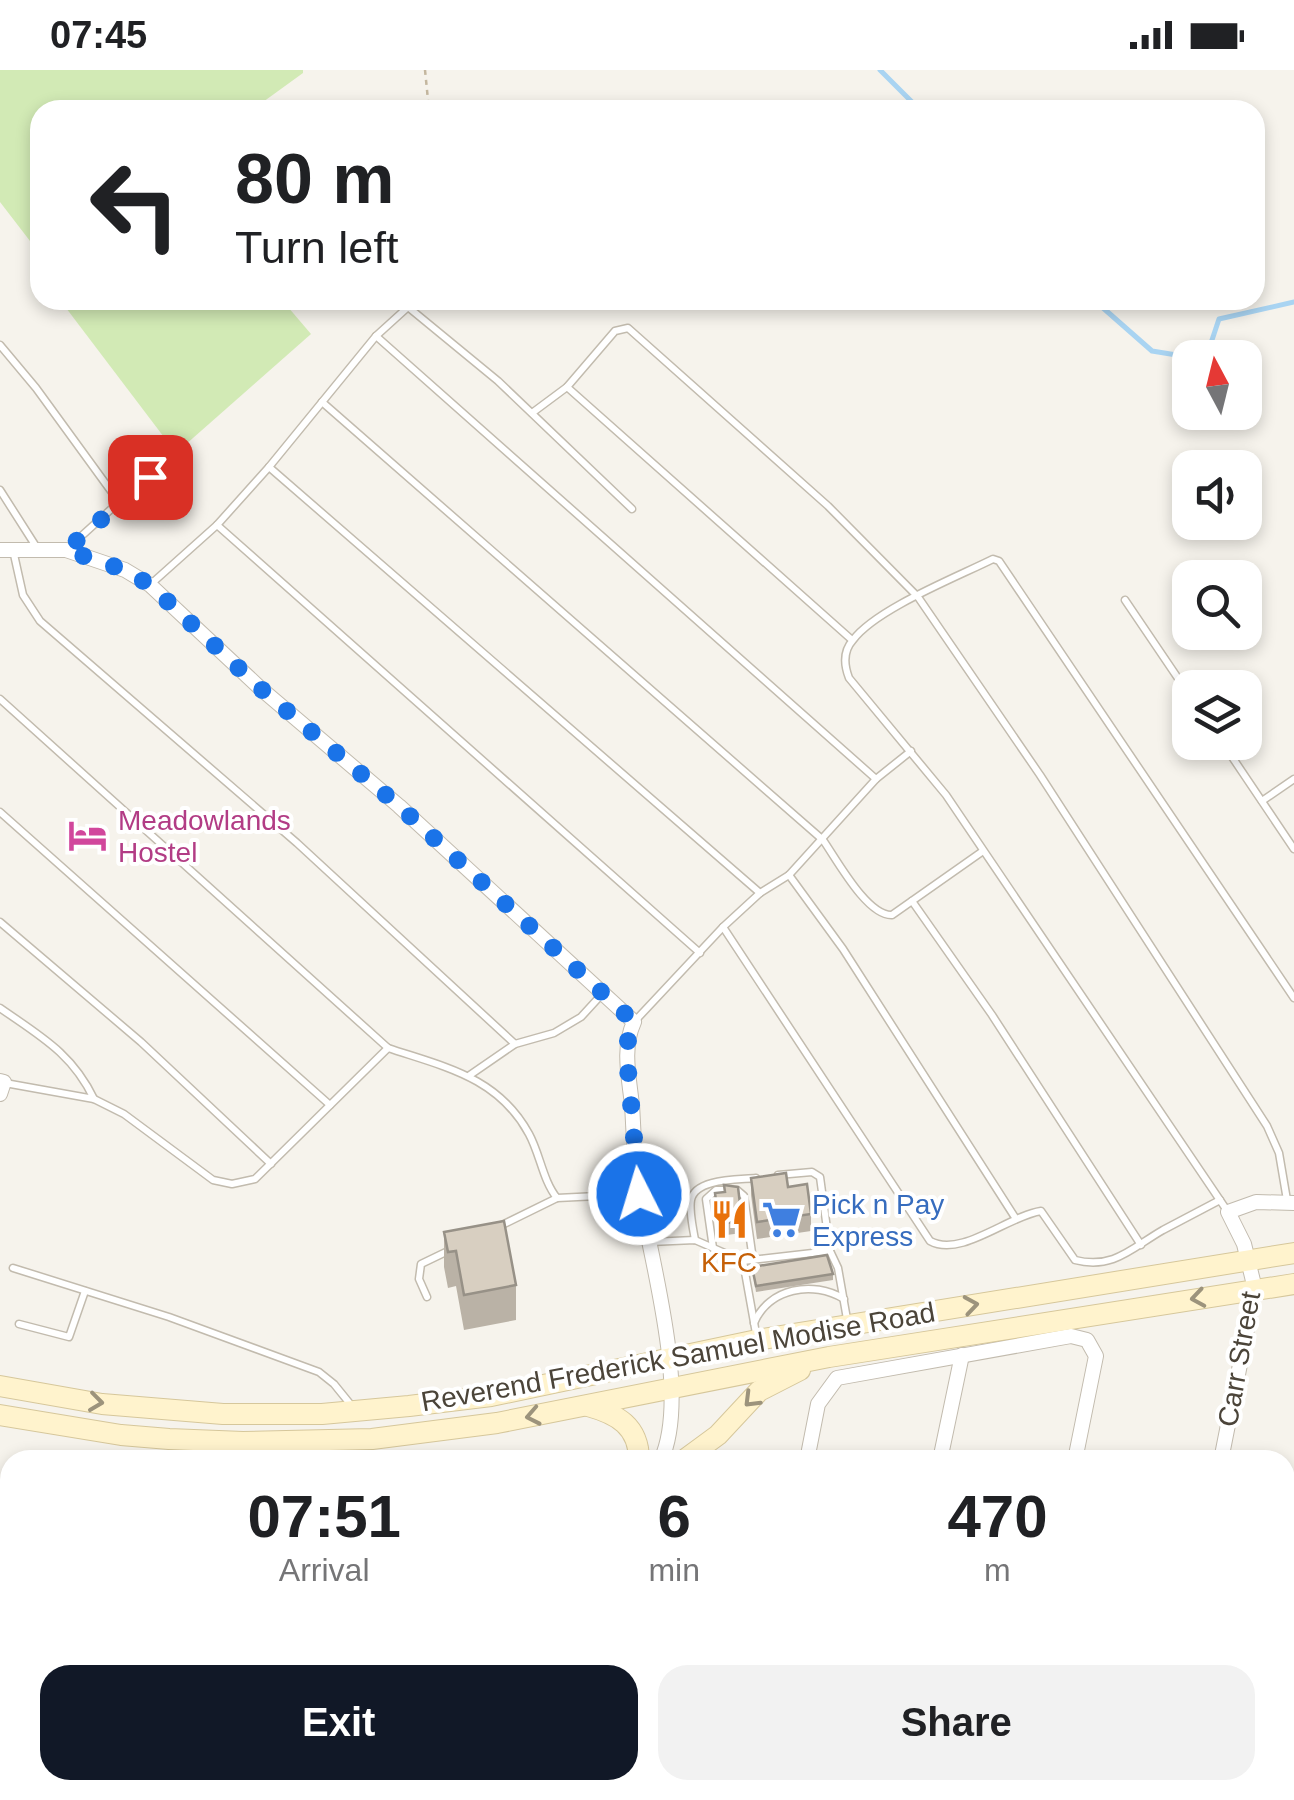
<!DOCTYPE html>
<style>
body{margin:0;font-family:Helvetica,sans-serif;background:#f2f2f2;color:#202124;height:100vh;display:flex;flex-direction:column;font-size:38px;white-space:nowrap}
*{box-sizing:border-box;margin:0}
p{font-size:32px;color:#757577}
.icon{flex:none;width:55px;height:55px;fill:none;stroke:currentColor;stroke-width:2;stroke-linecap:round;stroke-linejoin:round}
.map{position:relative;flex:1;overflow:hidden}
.drawer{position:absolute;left:0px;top:1380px;width:1295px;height:350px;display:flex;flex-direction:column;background:#fff;border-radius:30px 30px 0 0;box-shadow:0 5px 15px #0003}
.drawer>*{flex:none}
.banner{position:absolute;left:30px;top:30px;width:1235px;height:210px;border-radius:30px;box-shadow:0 5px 15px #0003;background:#fff;color:#202124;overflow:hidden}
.needle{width:65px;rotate:353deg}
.controls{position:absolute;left:1172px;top:270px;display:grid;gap:20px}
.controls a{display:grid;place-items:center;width:90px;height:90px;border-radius:20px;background:#fff;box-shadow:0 5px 15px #0003;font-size:50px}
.pin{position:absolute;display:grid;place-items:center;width:85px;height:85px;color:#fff;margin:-42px;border-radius:20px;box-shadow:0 5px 15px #0006}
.me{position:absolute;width:110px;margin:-55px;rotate:355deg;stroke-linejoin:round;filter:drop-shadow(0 0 8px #0008)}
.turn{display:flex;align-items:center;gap:35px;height:210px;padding:0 40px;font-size:45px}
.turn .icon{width:130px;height:130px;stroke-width:2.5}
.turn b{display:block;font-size:70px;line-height:85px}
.eta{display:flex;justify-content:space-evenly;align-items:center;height:170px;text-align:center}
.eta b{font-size:60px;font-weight:600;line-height:70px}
.cta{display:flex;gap:20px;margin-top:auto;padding:20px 40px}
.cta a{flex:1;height:115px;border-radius:30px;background:#111827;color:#fff;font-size:40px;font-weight:600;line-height:115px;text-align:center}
.cta a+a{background:#f2f2f2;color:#202124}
.status{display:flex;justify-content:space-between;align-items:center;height:70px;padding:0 50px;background:#fff;direction:ltr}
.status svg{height:28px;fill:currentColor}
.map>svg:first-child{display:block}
.green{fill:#d2eab5}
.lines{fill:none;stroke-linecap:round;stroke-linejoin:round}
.stream{stroke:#a9d4f2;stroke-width:5}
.lane-casing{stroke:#c2bbae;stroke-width:9}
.street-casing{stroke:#c2bbae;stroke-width:16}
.secondary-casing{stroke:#d6c79b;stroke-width:22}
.path{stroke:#c4b79f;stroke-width:2.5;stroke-dasharray:5 5;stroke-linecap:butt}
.lane{stroke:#fff;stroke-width:6}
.street{stroke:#fff;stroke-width:14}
.secondary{stroke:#fff3cd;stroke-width:20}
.wall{fill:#bab2a6}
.building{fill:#d8cfc1;stroke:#979187;stroke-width:2.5}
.oneway{stroke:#9c937c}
.route{stroke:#1a73e8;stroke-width:18;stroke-dasharray:0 32.4}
.labels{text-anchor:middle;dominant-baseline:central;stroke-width:8;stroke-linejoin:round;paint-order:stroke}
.hotel-label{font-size:28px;fill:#b23c85;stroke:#fff;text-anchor:start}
.shop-label{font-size:28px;fill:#366cbe;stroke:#fff;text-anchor:start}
.food-label{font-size:28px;fill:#c56008;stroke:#fff}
.street-label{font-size:28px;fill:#4b4439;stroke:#fff}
</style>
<div class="status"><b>07:45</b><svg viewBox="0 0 49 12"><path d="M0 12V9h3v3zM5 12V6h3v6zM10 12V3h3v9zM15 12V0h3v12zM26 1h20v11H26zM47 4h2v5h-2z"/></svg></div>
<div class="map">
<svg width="1294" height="1730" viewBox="0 0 1294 1730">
<rect width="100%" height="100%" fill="#f6f3ec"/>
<g class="green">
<polygon points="0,0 303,0 303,3 252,40 40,40 40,184 0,132"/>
<polygon points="60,230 282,230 311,264 176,383"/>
</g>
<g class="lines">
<g class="stream">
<polyline points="880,0 920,40"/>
<polyline points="1094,230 1152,281 1195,288"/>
<polyline points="1206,288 1219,249 1294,232"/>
</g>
<defs>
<g id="lane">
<polyline points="376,266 876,709"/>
<polyline points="0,275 36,318 119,432 66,480"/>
<polyline points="567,317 852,570"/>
<path d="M322,332L823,770C837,790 867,846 892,845L983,781"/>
<polyline points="532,343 567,317 615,261 628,258 828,436 918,527 1040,705 1267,1056 1279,1083 1287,1130"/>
<polyline points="269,397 760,823"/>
<polyline points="0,420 37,478"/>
<polyline points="128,424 122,410 137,397"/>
<polyline points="119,432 172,389"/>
<polyline points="217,455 700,883"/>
<polyline points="13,480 23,525 40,551 297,773 515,974"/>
<polyline points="151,514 217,455 269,397 376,266 408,237 498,311 632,439"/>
<polyline points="1125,530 1190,626"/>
<path d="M0,629L388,978C445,997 498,1007 529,1064C540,1084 543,1111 557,1128L638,1124"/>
<polyline points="1222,672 1294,779"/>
<polyline points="1262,731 1294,709"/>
<polyline points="0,742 330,1035"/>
<polyline points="789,805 843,879 1016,1149"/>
<polyline points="912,831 992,945 1141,1175"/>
<polyline points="0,852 141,972 271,1094"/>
<path d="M723,857L930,1171C961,1188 1008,1146 1041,1141L1075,1190C1114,1200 1133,1177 1163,1160C1182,1150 1201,1140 1220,1130"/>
<path d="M0,938C40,966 72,983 94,1029"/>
<polyline points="634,952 723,857 760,823 789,805 876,709 911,681"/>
<polyline points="470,1005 515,974 554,963 581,947 603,923"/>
<polyline points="5,1013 94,1029 124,1044 213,1110 232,1114 255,1109 388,978"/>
<polyline points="778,1105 812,1102 820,1107 830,1181"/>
<path d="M1228,1142L946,725L849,608C844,595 843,581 853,570C876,539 957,507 993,489L999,491L1294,928"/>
<polyline points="500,1156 557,1128"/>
<path d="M695,1170C693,1158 689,1141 691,1130C695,1108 739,1110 756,1108"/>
<polyline points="650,1172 695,1170 743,1191 830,1181 838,1198 847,1249"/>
<polyline points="713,1178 706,1129 716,1120 737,1120 744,1126 753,1190"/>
<polyline points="743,1191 757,1269"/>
<polyline points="13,1198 169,1247 319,1302 334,1314 351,1335"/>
<polyline points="427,1227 419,1209 421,1194 448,1181"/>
<path d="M754,1253C769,1218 813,1210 844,1229"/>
<polyline points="19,1254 69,1267 85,1221"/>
</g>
<g id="street">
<path d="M0,480H66L125,500L150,515L260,618L399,736L634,952C622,978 629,1007 632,1035C634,1065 634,1096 640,1126C652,1194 690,1327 661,1390"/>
<polyline points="0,1011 4,1012 0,1024"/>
<polyline points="807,1390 818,1334 837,1308 1071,1266 1087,1270 1096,1286 1075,1390"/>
<polyline points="940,1390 962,1285"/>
<polyline points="1221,1390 1255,1219 1244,1174 1228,1142 1256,1132 1294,1133"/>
<polyline points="1285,1664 1294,1666"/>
<polyline points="319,1720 325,1730"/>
<polyline points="477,1720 483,1730"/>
<polyline points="646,1720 652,1730"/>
<polyline points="813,1720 819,1730"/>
<polyline points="140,1730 154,1720"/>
<polyline points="868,1730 871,1720"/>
<polyline points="1007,1730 1009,1720"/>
<polyline points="1152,1730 1154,1720"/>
</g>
<g id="secondary">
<polyline points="0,1316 102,1334 223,1344 322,1344 409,1336 491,1326 757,1270 1294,1183"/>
<path d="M588,1336C617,1344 639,1356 639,1390"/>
<polyline points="0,1345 121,1365 169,1369 243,1372 372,1369 497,1353 829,1287 1294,1214"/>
<polyline points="684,1390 718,1365 759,1321 800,1300"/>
</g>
</defs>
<use href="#lane" class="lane-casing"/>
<use href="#street" class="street-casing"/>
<use href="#secondary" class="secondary-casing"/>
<polyline class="path" points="425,0 429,40"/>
<use href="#lane" class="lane"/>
<use href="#street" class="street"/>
<use href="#secondary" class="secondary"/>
</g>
<g class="wall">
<polygon points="751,1108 788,1117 811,1144 811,1161 757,1169 751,1125"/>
<polygon points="724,1115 742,1151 742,1163 719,1166 715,1123 724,1122"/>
<polygon points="444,1162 516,1215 516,1250 464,1260 456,1216 448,1218 444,1197"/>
<polygon points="752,1197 833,1204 833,1210 756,1222"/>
</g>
<g class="building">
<polygon points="786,1103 788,1117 807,1114 811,1144 757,1152 751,1108"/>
<polygon points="724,1115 738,1117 742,1151 719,1154 715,1123 725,1122"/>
<polygon points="504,1151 516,1215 464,1225 456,1181 448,1182 444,1162"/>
<polygon points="827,1185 833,1204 756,1216 752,1197"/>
<polygon points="1253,1720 1268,1720 1266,1730 1251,1728"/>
</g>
<defs><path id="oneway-chevron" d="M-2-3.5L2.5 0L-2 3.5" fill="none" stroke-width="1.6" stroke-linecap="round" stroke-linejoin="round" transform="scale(2.5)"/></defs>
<g class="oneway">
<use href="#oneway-chevron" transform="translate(1198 1228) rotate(171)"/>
<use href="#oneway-chevron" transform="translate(971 1235) rotate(-9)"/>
<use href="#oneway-chevron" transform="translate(751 1330) rotate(135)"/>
<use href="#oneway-chevron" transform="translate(96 1332) rotate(7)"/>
<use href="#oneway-chevron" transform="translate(533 1346) rotate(169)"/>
</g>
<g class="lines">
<polyline class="route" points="150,407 66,480 125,500 150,515 260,618 399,736 634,952 626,977 639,1124"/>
</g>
<defs>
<symbol id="hotel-bare" viewBox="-9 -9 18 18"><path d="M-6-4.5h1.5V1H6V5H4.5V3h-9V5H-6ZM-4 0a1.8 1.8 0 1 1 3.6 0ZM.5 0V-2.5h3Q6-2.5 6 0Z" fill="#d1479c" stroke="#fff" stroke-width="2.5" paint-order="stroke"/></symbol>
<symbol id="restaurant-bare" viewBox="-9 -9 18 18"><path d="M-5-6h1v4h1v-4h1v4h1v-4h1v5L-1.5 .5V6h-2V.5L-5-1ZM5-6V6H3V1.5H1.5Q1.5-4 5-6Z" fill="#e8710a" stroke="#fff" stroke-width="2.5" paint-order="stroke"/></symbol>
<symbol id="supermarket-bare" viewBox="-9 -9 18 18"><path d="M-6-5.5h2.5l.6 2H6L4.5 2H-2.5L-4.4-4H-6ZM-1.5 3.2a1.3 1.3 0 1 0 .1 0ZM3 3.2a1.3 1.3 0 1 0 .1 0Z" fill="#3f7fe0" stroke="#fff" stroke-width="2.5" paint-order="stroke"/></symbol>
</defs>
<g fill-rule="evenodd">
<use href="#hotel-bare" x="60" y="738" width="55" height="55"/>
<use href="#restaurant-bare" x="702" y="1122" width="55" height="55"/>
<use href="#supermarket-bare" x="754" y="1122" width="55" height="55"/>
</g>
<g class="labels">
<g class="hotel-label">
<text x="118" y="750">Meadowlands<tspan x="118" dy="32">Hostel</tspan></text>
</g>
<g class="shop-label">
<text x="812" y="1134">Pick n Pay<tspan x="812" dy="32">Express</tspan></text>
</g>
<g class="food-label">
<text x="729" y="1192">KFC</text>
</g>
<g class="street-label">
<text transform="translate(678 1287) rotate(-10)">Reverend Frederick Samuel Modise Road</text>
<text transform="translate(1239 1289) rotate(-80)">Carr Street</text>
</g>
</g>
</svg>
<div class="controls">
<a><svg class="needle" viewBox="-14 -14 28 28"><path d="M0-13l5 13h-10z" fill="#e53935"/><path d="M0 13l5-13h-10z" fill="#757577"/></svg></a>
<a><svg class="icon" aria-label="sound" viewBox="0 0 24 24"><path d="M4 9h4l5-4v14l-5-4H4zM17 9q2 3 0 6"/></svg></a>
<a><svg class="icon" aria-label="search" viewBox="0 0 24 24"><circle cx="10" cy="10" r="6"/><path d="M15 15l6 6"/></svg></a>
<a><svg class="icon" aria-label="layers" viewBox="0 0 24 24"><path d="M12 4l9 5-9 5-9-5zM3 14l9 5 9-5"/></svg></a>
</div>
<div class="pin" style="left:150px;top:407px;background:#d93025"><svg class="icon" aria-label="arrive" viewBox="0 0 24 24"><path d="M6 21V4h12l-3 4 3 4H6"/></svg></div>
<svg class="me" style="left:639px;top:1124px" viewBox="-20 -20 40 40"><circle r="17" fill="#1a73e8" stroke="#fff" stroke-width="3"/><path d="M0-11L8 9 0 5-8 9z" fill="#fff"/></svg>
<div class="banner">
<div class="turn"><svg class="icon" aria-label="left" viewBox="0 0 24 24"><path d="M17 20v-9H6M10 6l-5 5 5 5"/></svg><div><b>80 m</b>Turn left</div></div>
</div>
<section class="drawer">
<div class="eta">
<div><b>07:51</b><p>Arrival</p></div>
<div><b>6</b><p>min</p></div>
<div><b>470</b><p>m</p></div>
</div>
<div class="cta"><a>Exit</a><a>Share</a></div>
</section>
</div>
